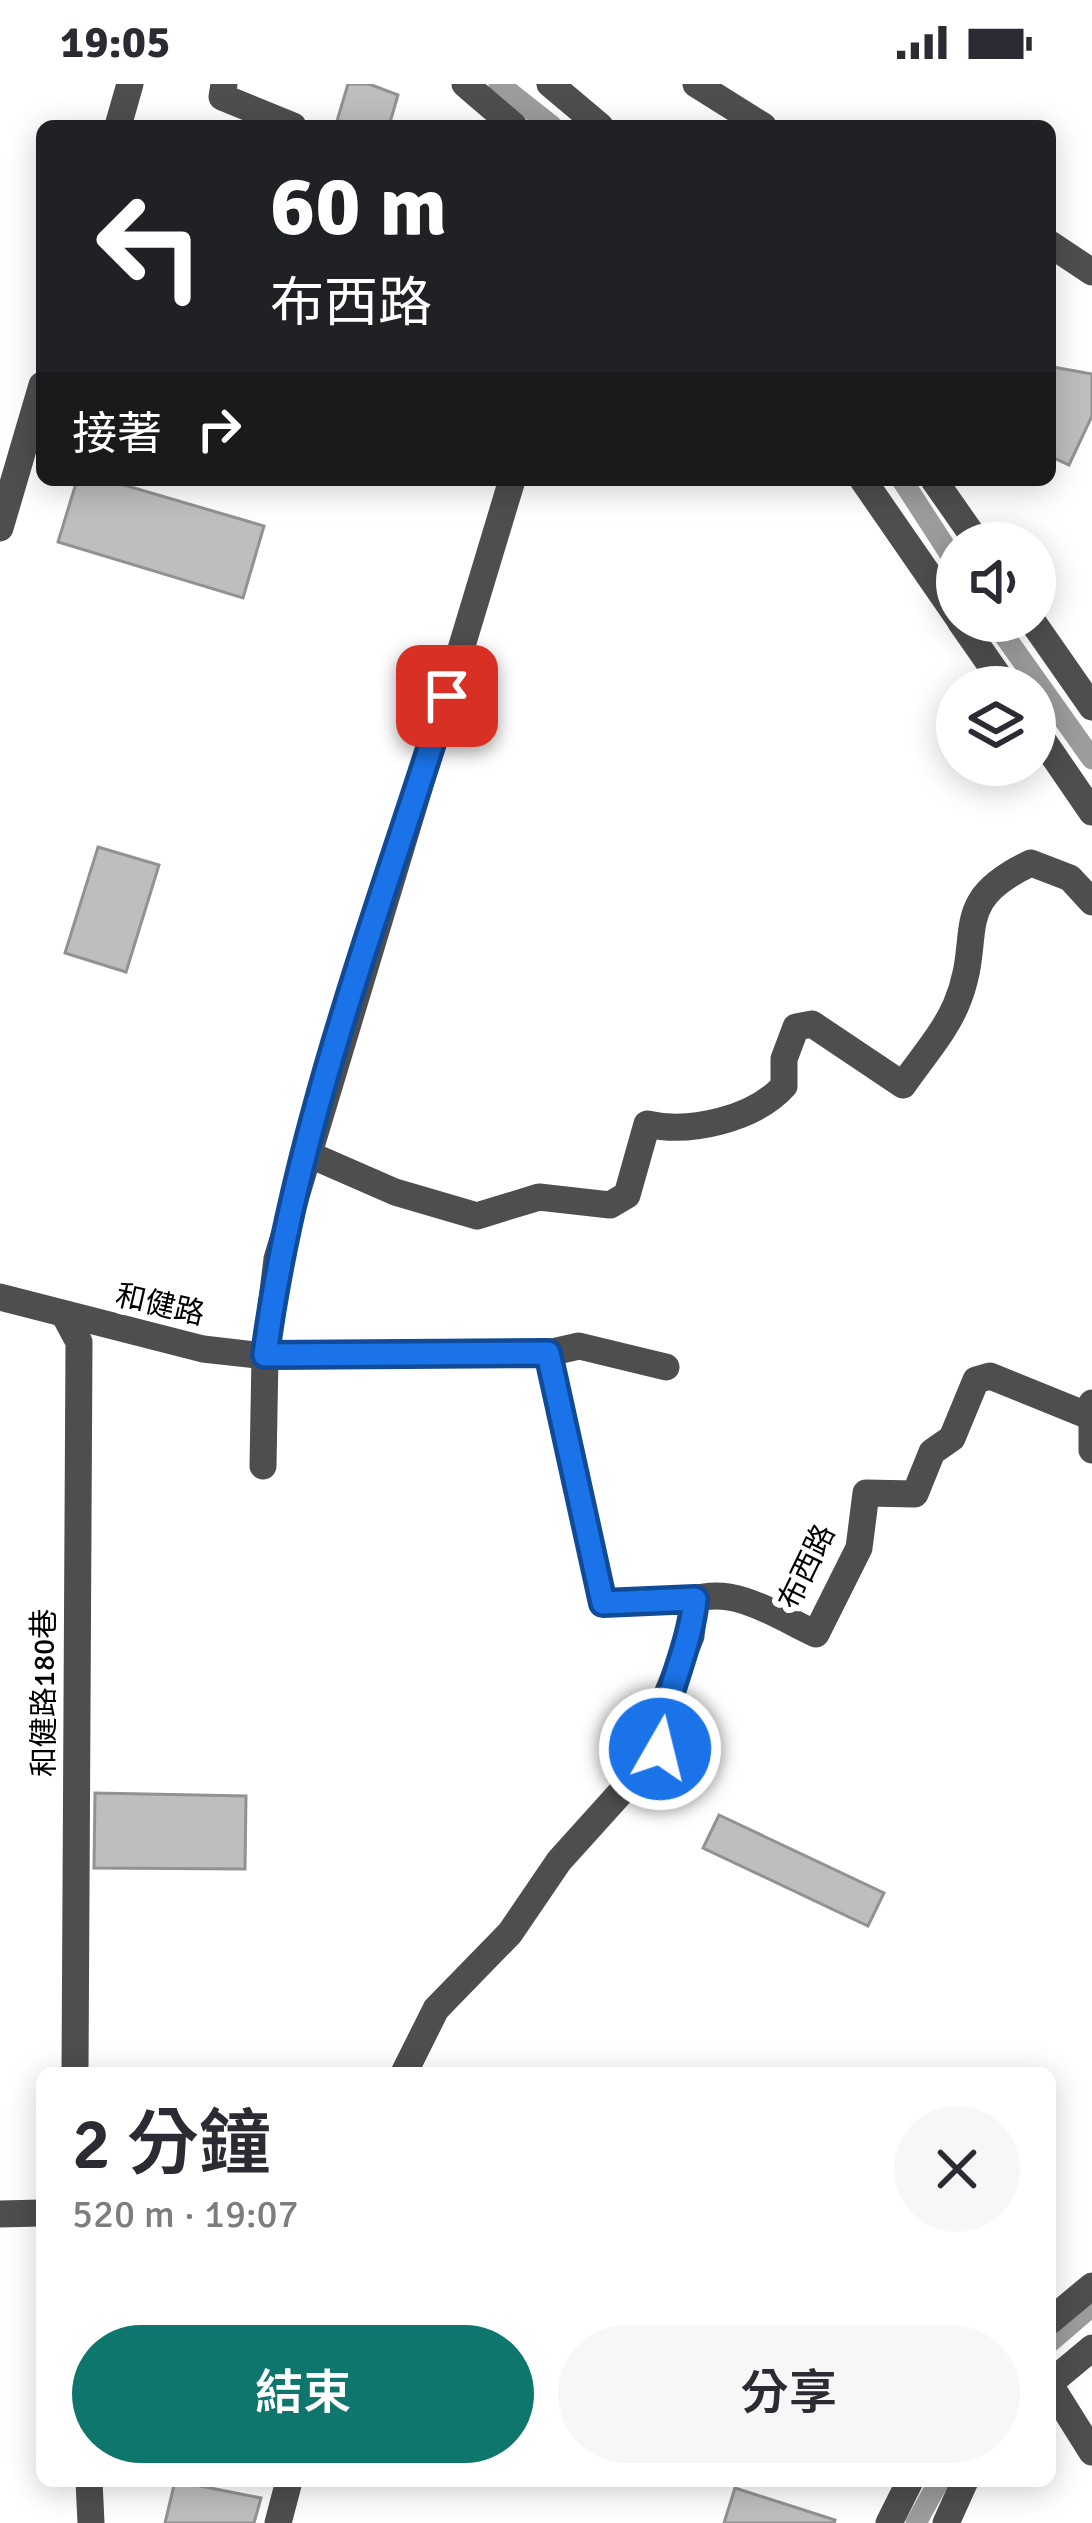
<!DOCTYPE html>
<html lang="zh-TW">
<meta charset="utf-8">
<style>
body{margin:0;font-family:Signika,"Noto Sans TC",sans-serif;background:#f7f7f7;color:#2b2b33;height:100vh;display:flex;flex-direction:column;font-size:45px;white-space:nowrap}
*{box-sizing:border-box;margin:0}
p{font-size:39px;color:#7c7c81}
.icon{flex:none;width:66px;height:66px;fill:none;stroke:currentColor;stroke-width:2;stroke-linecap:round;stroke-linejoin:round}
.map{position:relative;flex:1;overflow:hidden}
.details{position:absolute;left:36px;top:1983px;width:1020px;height:420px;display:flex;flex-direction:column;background:#fff;border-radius:18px;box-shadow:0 6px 30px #0003}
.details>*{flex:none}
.banner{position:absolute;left:36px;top:36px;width:1020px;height:366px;border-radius:18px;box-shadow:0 6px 30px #0003;background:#202124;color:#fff;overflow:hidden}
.controls{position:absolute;left:936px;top:438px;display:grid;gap:24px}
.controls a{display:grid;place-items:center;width:120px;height:120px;border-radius:50%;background:#fff;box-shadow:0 6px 30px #0003;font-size:60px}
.pin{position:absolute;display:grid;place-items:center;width:102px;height:102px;color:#fff;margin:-51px;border-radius:24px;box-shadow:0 6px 18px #0006}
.me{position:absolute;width:132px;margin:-66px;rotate:8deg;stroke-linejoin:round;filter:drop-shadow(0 0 9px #0008)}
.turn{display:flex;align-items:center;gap:42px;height:252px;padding:0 36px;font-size:54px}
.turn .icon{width:156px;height:156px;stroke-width:2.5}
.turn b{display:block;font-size:84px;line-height:102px}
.then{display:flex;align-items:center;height:114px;padding:0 36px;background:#0003;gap:24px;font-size:45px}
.round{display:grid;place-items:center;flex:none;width:126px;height:126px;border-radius:63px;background:#f7f7f7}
.overview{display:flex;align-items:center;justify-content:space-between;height:204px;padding:0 36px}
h1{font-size:72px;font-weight:600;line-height:90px}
.cta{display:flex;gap:24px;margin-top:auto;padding:24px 36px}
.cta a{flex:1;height:138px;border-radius:72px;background:#0f766e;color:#fff;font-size:48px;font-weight:600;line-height:138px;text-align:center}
.cta a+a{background:#f7f7f7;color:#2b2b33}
.status{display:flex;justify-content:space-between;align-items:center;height:84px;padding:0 60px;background:#fff;direction:ltr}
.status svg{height:33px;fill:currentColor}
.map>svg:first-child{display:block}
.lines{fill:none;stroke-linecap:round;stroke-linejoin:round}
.canal{stroke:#9c9c9c;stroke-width:21}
.building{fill:#bebebe;stroke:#929292;stroke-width:3}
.minor{stroke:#4e4e4e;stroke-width:27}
.route-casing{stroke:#114b97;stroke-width:30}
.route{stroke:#1a73e8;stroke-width:21}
.labels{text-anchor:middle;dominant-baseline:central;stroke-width:12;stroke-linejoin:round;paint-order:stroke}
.street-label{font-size:30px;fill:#000;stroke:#fff}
</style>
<div class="status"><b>19:05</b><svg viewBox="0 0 49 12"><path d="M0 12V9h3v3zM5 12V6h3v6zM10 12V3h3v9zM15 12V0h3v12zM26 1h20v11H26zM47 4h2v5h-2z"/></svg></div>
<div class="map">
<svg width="1092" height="2439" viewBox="0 0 1092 2439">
<rect width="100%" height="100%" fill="#fff"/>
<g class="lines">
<g class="canal">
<polyline points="499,0 552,42"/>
<polyline points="902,396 957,481"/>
<polyline points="994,537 1092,675"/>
<polyline points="1050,2258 1092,2222"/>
<polyline points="916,2439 939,2397"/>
</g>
</g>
<g class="building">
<polygon points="348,0 369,0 398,11 389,42 337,37"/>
<polygon points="1053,283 1092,290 1092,332 1069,381 1050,372"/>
<polygon points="77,396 107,396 264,442 243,514 58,458"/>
<polygon points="98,763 159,781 126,888 65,869"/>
<polygon points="95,1709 246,1712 245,1785 94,1784"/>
<polygon points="719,1731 884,1809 868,1842 703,1764"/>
<polygon points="175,2397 261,2414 254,2439 165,2439"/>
<polygon points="735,2404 835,2436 834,2439 724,2439"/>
</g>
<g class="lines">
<g class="minor">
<polyline points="224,0 222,13 293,42"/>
<polyline points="465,0 514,42"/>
<polyline points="550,0 600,42"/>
<polyline points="696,0 763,42"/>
<polyline points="118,42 130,0"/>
<polyline points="1050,160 1092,188"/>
<polyline points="863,396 957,532"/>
<polyline points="934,396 978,459"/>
<polyline points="0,444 42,301"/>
<polyline points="960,537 1006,603"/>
<polyline points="1032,537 1092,623"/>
<polyline points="1035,645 1092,728"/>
<path d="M308,1070L395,1108L477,1132L539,1113L610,1121L627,1111L647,1040C690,1050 754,1035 784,1002V975L796,943L812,940L903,1001C921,975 944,949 956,921C986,851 946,819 1031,779L1070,794L1092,818"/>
<polyline points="0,1213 203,1265 265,1272 548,1269 579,1262 666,1283"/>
<polyline points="65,1232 79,1258 75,1989"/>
<polyline points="1092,1319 1092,1366"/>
<polyline points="263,1382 265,1272 277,1175 512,396"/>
<path d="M695,1515C736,1502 779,1533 816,1550L859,1464L866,1409L915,1410L932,1368L952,1354L976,1296L990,1292L1089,1332"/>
<polyline points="404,1989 436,1925 510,1849 559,1777 660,1665 662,1622 691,1552 695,1515 603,1519 548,1269"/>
<polyline points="0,2130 42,2129"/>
<polyline points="1050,2237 1092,2202"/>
<polyline points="1050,2299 1092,2264"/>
<polyline points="1050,2301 1092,2368"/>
<polyline points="89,2397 91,2439"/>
<polyline points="278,2439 289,2397"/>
<polyline points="889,2439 910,2397"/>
<polyline points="946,2439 965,2397"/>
</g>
</g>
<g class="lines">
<defs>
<path id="route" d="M447,612C379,828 294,1047 265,1271L548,1269L603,1519L695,1515C690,1568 663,1611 660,1665"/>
</defs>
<use href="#route" class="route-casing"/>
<use href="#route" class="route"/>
</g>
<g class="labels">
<g class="street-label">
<text transform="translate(160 1221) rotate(13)">和健路</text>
<text transform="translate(807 1483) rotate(-64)">布西路</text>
<text transform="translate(44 1609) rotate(-90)">和健路180巷</text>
</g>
</g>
</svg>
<div class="controls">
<a><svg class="icon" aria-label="sound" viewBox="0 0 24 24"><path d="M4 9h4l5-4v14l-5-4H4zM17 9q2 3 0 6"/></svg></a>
<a><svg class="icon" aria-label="layers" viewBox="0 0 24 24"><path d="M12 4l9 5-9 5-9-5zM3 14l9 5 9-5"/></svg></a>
</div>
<div class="pin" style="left:447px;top:612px;background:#d93025"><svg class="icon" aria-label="arrive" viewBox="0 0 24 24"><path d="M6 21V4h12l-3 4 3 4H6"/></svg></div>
<svg class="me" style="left:660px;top:1665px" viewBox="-20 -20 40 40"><circle r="17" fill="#1a73e8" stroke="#fff" stroke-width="3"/><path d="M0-11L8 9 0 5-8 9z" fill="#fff"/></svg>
<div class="banner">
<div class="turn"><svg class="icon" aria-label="left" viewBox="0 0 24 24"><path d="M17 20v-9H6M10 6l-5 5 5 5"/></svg><div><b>60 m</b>布西路</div></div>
<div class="then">接著<svg class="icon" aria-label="right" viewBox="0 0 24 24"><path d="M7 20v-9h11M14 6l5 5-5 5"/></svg></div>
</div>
<section class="details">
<div class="overview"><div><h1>2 分鐘</h1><p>520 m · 19:07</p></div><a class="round"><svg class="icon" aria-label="close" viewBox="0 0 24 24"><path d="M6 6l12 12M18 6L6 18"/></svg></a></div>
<div class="cta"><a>結束</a><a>分享</a></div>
</section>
</div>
